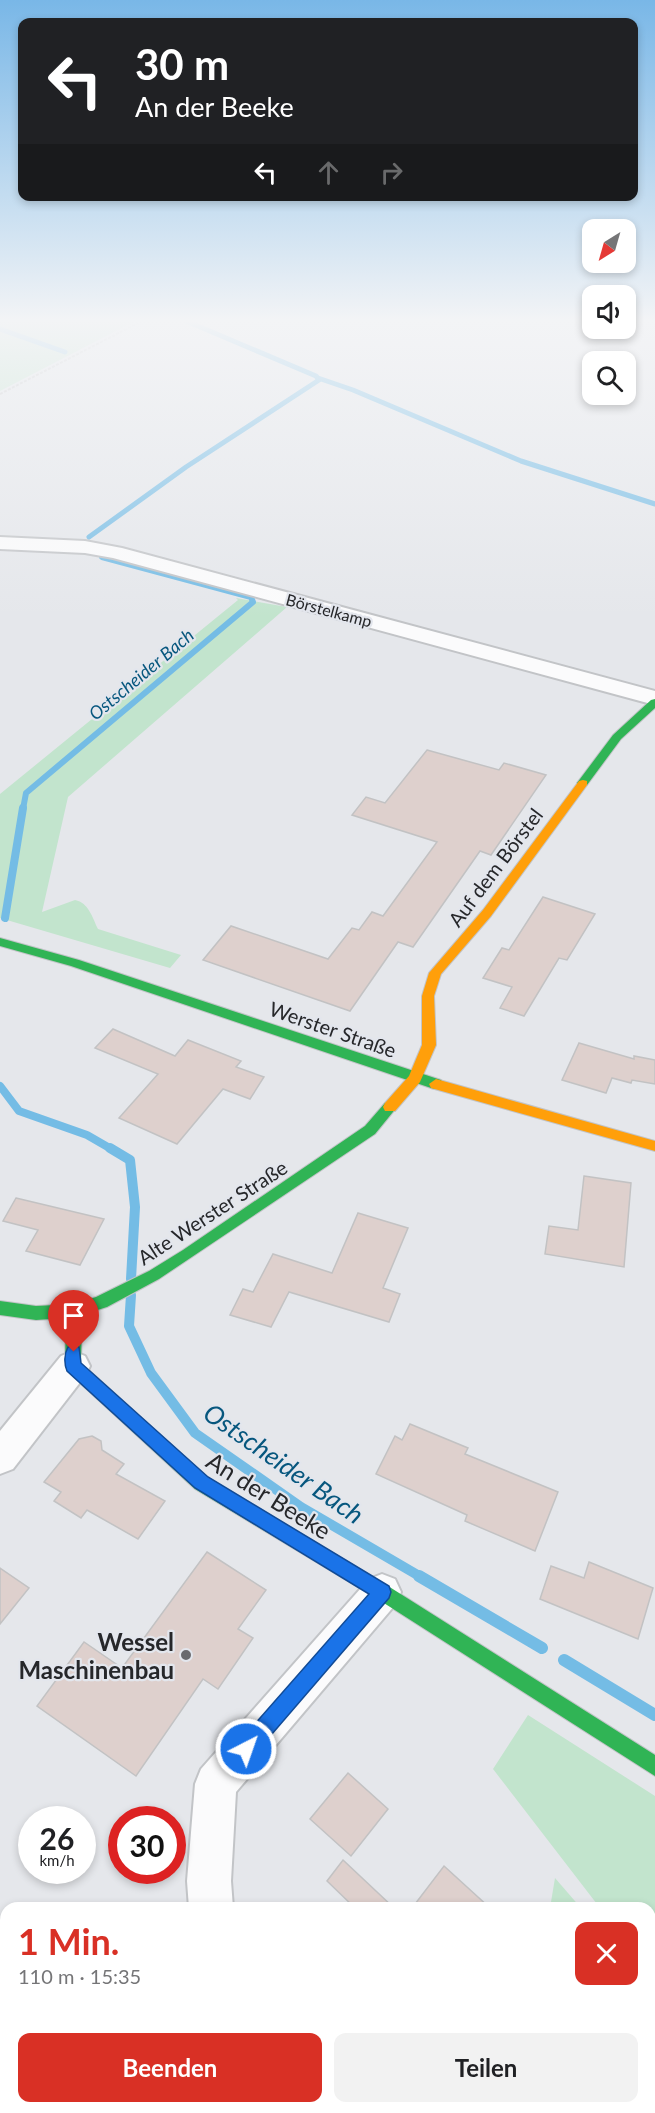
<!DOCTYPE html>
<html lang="de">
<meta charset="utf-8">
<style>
body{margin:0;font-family:Lato,sans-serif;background:#f2f2f2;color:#202124;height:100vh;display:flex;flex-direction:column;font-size:22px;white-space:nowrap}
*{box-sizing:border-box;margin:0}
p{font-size:20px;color:#757577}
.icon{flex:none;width:33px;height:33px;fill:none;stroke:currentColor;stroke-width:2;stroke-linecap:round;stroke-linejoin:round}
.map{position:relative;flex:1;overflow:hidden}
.side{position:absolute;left:0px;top:1902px;width:656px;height:212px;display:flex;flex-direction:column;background:#fff;border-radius:18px 18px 0 0;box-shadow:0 3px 9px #0003}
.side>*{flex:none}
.guide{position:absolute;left:18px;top:18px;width:620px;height:183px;border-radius:12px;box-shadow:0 3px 9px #0003;background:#202124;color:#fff;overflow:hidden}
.needle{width:39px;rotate:217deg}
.buttons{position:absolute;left:582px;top:219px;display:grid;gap:12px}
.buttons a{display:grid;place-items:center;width:54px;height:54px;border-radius:12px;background:#fff;box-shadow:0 3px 9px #0003;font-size:30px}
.speed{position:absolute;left:18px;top:1806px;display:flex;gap:12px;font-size:30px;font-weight:700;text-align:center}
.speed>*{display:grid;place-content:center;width:78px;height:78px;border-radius:50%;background:#fff;box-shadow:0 3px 9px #0003;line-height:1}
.speed small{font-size:15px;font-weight:400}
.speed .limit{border:9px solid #d22;background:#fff;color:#111}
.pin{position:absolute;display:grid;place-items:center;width:51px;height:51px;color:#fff;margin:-62px -26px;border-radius:50% 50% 50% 0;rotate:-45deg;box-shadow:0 0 6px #0007}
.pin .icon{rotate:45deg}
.me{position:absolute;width:66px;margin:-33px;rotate:41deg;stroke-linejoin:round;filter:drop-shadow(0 0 4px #0008)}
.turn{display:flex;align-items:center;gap:21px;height:126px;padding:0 18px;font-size:27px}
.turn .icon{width:78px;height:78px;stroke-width:2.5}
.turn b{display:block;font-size:42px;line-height:51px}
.lanes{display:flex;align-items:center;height:57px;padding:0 18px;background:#0003;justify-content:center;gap:30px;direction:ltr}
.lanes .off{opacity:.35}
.round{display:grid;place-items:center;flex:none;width:63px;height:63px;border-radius:12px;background:#f2f2f2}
.headline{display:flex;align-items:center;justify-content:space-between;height:102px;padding:0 18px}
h1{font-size:36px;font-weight:700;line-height:45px;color:#d93025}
.button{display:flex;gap:12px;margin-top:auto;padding:12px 18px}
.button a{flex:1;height:69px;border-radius:12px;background:#d93025;color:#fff;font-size:24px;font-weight:700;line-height:69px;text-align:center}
.button a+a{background:#f2f2f2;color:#202124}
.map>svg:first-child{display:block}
.green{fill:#c2e4cd}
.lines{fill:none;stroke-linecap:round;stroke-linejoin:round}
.stream-far4{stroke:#74bce5;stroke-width:5}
.stream-far3{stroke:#74bce5;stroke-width:6}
.stream-far2{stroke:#74bce5;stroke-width:8}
.stream-far1{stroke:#74bce5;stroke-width:10}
.stream{stroke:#74bce5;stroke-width:12}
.building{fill:#ded0cd;stroke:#c2c2c3;stroke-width:1.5}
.street-casing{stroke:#c2c4c7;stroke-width:4}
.fast-casing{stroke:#c2c4c7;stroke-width:2}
.slow-casing{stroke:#c2c4c7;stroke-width:2}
.path{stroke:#c8c8ca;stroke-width:2;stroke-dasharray:3 1.5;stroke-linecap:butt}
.street{fill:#fbfbfc;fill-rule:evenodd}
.fast{fill:#30b455;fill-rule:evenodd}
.slow{fill:#ff9f0a;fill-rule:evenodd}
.route{fill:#1a73e8;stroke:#114b97;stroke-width:1.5}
.poi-dot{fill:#696a6e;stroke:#e3e6ed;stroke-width:2}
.labels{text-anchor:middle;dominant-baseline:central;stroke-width:4.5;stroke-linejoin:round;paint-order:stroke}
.far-street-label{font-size:16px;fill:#26272a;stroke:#e3e6ed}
.far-water-label{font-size:18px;font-style:italic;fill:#07577e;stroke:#e3e6ed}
.street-label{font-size:20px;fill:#26272a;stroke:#e3e6ed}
.near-street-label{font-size:24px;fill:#26272a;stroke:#e3e6ed}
.near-poi-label{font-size:24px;font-weight:bold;fill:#26272a;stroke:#e3e6ed;text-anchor:end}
.near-water-label{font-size:26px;font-style:italic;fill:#07577e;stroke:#e3e6ed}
</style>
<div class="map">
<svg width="655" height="2113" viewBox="0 0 655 2113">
<rect width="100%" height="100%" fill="#e5e7eb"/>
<g class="green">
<polygon points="0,321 135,321 0,391"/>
<path d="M236,598L287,607L68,797L42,912L75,900C89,903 92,917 98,929L181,955L170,968L0,918V794L238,600Z"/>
<polygon points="528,1715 655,1796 655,1962 650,1959 650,1908 600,1908 493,1769"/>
<polygon points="555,1878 581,1908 550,1908"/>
<polygon points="650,1964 655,1967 655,2113 619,2113 603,2108 650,2108"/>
</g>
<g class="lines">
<g class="stream-far4">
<polyline points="0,329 65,352"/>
<polyline points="318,378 353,390 521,461 655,504"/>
<polyline points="89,537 186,467 319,380 316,376 186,321"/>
</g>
<polyline class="stream-far3" points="23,809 26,793 253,602 251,597 102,557"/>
<g class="stream-far2">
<polyline points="5,918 23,808"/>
<polyline points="0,1086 19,1111 87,1135 113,1150"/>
</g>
<g class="stream-far1">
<polyline points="110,1148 130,1160 135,1207 131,1279"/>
<polyline points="131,1295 129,1326 151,1373 195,1433 301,1507 421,1577"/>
</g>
<g class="stream">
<polyline points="419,1576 542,1648"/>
<polyline points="564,1660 655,1715"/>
</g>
</g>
<g class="building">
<polygon points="427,750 499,770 504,763 546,775 491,855 480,851 413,947 398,942 350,1011 203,960 231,926 328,959 352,928 359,930 372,912 383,916 437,842 352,815 366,797 385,803"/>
<polygon points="543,897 595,914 567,960 559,958 524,1016 500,1008 512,987 483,978 502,948 509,950"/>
<polygon points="113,1029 175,1056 188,1040 241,1061 236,1067 264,1077 250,1099 223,1089 177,1144 119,1118 158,1074 95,1048"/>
<polygon points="579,1043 634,1059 634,1056 655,1060 655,1084 632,1080 631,1083 612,1078 606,1093 562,1080"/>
<polygon points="584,1176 631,1183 624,1267 545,1254 549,1226 578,1230"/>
<polygon points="16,1198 104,1219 80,1265 26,1251 38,1230 3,1221"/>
<polygon points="358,1213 408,1228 383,1288 400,1294 389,1322 289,1292 271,1327 230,1315 243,1289 253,1292 273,1254 332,1273"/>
<polygon points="410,1424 468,1448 465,1454 558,1492 535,1551 465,1521 467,1515 376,1474 395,1436 402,1440"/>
<polygon points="92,1436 101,1441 102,1450 124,1464 116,1474 165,1501 138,1539 87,1510 81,1518 54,1501 61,1492 44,1482 79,1439"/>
<polygon points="207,1552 266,1590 238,1629 253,1638 218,1689 203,1679 136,1776 37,1706 84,1642 122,1668"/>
<polygon points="589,1562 653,1588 638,1639 540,1599 551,1566 584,1578"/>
<polygon points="0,1568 29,1588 0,1624"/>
<polygon points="348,1773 388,1809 351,1856 310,1819"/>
<polygon points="343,1860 394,1908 355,1908 327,1881"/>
<polygon points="444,1866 490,1908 412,1908"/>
</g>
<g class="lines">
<defs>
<g id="street">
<polygon points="0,537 85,541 122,548 655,691 655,705 113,558 85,553 0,549"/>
<polygon points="73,1351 85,1356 90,1366 85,1376 13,1469 0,1474 0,1431 61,1356"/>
<polygon points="382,1574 395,1579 401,1592 395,1605 236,1792 231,1881 233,1908 189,1908 187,1881 195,1784 201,1769 369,1579"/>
<polygon points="198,2108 247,2108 245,2113 195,2113"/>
</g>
<g id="fast">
<polygon points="655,699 655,708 621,739 587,785 579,785 577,783 613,735 651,700"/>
<polygon points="0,938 79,960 441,1080 443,1084 436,1089 431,1088 71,966 0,946"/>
<polygon points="390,1102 395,1103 397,1107 375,1134 159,1279 107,1307 82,1315 81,1363 207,1477 388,1586 655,1755 655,1776 376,1598 195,1489 67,1371 65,1366 66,1318 36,1320 0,1315 0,1301 36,1306 74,1304 96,1297 149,1271 183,1250 365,1126 385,1103"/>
</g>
<g id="slow">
<polygon points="583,780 587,781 587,785 491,916 441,974 434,996 436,1045 420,1082 395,1111 385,1111 383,1107 385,1103 409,1076 422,1045 422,996 429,973 483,910 579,781"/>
<polygon points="436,1079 655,1141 655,1151 431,1088 429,1084"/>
</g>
</defs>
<use href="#street" class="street-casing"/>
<use href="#fast" class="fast-casing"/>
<use href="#slow" class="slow-casing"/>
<polyline class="path" points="0,394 142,321"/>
<use href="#street" class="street"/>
<use href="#fast" class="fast"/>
<use href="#slow" class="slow"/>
</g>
<linearGradient id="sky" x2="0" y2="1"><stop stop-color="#79b7e7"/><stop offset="0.52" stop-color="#f3f4f6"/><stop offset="1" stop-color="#f3f4f6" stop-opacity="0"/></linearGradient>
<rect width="655" height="617" fill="url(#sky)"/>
<path class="route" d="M74,1345L79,1347L81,1363L208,1477L389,1586L391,1592L389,1598L253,1756L246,1759L239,1756L236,1749L239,1742L369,1594L195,1488L67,1371C64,1364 64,1354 68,1347Z"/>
<circle class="poi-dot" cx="186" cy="1655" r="6"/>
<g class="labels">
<g class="far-street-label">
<text transform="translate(329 610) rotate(15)">Börstelkamp</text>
</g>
<g class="far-water-label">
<text transform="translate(141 674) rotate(-40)">Ostscheider Bach</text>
</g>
<g class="street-label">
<text transform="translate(495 867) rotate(-53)">Auf dem Börstel</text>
<text transform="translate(333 1029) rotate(19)">Werster Straße</text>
<text transform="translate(212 1212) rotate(-33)">Alte Werster Straße</text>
</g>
<g class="near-street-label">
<text transform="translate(269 1495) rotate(32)">An der Beeke</text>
</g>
<g class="near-poi-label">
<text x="174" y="1641">Wessel<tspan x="174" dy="28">Maschinenbau</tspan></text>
</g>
<g class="near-water-label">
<text transform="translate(284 1463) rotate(35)">Ostscheider Bach</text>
</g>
</g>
</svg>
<div class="buttons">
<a><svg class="needle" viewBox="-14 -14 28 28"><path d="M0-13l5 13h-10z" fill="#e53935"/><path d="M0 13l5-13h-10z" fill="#757577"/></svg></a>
<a><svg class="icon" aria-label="sound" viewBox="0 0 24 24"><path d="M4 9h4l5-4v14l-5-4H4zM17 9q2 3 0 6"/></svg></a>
<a><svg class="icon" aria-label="search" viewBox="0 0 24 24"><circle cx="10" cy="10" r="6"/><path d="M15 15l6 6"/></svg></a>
</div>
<div class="speed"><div>26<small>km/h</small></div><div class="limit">30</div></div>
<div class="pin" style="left:74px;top:1352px;background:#d93025"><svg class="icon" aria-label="arrive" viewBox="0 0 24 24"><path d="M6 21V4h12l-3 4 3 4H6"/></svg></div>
<svg class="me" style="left:246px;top:1749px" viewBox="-20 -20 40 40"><circle r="17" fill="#1a73e8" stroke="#fff" stroke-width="3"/><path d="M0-11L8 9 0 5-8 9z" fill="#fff"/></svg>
<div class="guide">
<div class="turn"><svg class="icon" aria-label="left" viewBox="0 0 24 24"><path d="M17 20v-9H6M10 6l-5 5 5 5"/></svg><div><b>30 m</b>An der Beeke</div></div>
<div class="lanes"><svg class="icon" aria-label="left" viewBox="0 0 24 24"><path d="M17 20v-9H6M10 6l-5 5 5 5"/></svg><svg class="icon off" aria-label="ahead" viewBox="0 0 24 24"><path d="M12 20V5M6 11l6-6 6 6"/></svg><svg class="icon off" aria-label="right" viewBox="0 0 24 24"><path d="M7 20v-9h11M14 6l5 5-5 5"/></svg></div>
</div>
<section class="side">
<div class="headline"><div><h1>1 Min.</h1><p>110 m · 15:35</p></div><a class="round" style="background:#d93025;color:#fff"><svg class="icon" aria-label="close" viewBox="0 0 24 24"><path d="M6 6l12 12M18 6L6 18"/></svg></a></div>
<div class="button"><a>Beenden</a><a>Teilen</a></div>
</section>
</div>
